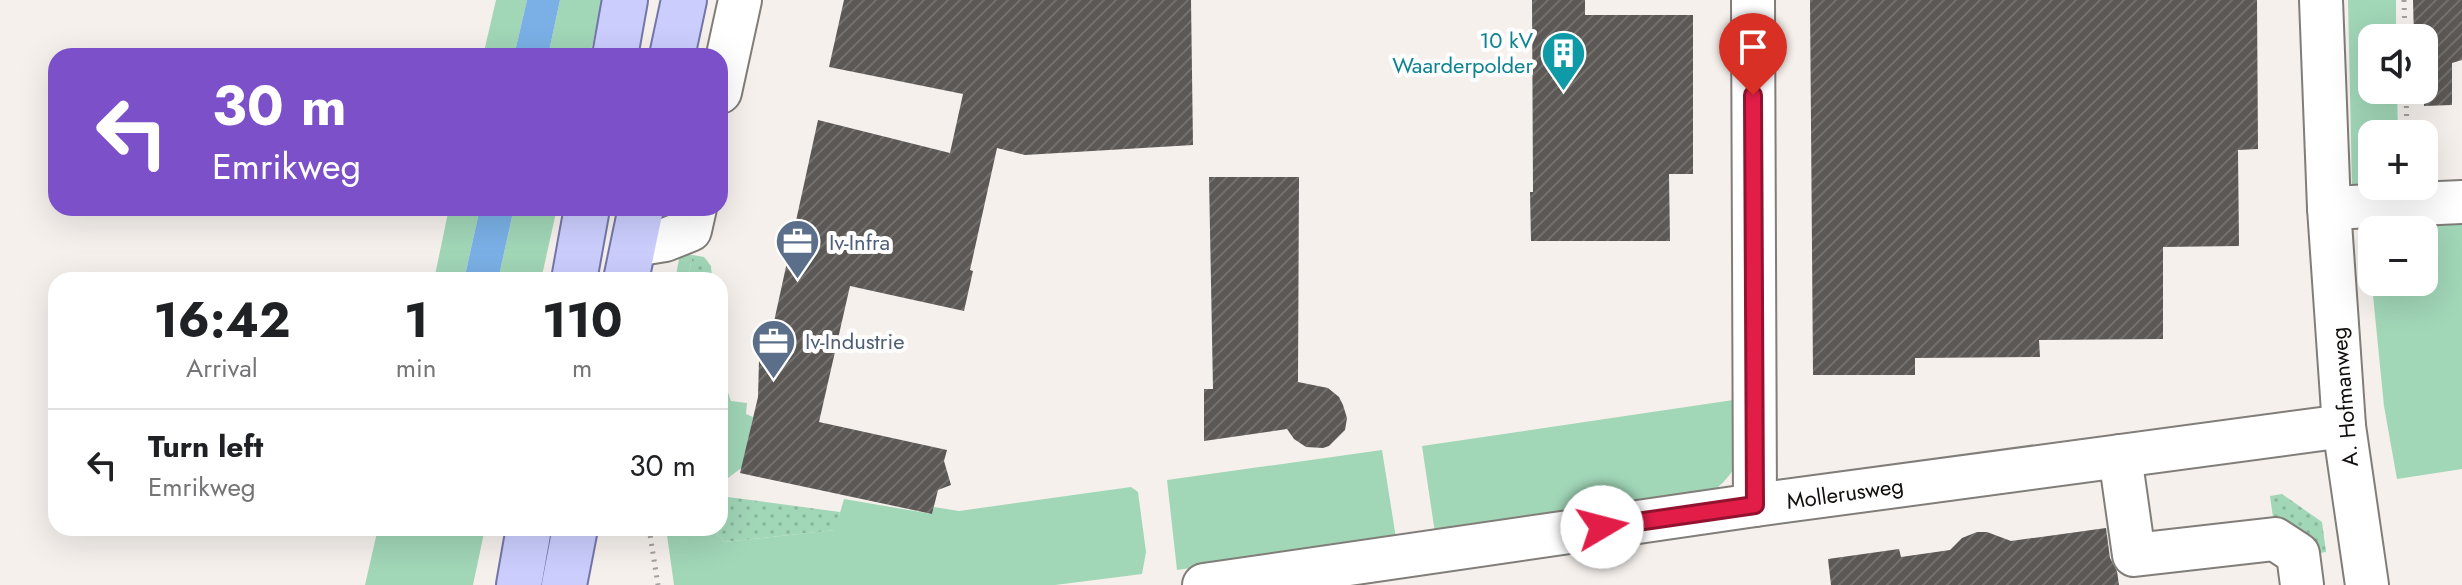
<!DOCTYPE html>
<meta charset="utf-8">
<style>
body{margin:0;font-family:Jost,sans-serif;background:#f2f2f2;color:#202124;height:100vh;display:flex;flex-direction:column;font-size:30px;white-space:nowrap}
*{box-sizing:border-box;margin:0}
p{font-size:26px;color:#757577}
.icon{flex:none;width:44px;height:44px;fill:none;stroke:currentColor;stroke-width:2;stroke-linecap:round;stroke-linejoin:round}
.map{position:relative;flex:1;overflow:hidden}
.details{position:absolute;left:48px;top:272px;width:680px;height:264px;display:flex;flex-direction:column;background:#fff;border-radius:24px;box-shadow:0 8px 32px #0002}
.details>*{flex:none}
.guide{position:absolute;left:48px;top:48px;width:680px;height:168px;border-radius:24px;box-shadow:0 8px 32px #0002;background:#7b50c9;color:#fff;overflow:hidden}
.buttons{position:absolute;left:2358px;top:24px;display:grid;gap:16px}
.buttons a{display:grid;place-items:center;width:80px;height:80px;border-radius:16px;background:#fff;box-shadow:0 8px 32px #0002;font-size:40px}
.pin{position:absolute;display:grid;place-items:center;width:68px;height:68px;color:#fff;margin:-82px -34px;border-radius:50% 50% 50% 0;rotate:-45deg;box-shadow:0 0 8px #0007}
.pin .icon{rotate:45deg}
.me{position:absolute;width:88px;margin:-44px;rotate:82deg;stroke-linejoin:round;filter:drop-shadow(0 0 6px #0008)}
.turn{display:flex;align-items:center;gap:28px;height:168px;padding:0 32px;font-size:36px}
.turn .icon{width:104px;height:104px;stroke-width:2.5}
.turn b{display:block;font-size:56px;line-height:68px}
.eta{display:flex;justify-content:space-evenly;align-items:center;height:136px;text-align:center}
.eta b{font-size:48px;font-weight:700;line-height:56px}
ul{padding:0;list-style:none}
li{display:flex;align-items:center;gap:24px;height:112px;padding:0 32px;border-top:2px solid #e0e0e0}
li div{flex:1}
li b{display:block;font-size:30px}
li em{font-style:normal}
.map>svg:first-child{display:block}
.green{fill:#a1d6b7;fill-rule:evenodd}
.garden{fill:url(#garden-dots)}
.water{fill:#7ab0e6}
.building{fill:url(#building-hatch)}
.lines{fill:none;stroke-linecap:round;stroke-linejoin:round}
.minor-casing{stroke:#817d79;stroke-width:46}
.major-casing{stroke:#7476a9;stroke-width:48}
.path{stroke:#a39f9c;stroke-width:5;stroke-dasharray:2 6;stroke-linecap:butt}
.minor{stroke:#fff;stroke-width:42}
.major{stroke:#cbcefd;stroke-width:44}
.route-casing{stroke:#92132f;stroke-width:20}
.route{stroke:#e11d48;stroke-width:14}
.labels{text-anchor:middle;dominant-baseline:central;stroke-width:8;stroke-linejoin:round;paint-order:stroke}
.culture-label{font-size:22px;fill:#0d838f;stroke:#fefefe;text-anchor:end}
.service-label{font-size:22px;fill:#4e5e75;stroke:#fefefe;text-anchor:start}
.street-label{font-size:22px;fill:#110f0e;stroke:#fefefe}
</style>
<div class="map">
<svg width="2462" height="585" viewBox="0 0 2462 585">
<defs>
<pattern id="garden-dots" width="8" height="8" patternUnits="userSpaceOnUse" patternTransform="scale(2)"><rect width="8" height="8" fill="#a1d6b7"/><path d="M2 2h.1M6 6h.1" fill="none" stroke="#8ab69c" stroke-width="1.8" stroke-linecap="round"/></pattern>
<pattern id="building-hatch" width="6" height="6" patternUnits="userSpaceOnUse" patternTransform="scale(2)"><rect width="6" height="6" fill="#5c5855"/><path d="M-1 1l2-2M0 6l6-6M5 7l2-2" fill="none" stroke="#73706e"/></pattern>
</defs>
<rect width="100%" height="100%" fill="#f5f0ec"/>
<g class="green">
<polygon points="496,0 527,0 514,56 483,56"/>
<polygon points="560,0 602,0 590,56 548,56"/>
<polygon points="2348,0 2396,0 2396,38 2372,38 2372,90 2397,90 2398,134 2372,134 2372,186 2352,187"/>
<polygon points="449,208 480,208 464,280 434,280"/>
<polygon points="514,208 557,208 541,280 498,280"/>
<path d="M2462,217V469L2397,479L2384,406L2366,225ZM2372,230H2424V282H2372Z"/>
<polygon points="680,254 693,255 687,280 675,280"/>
<polygon points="720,386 726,387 731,401 747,403 746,414 753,417 744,461 748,463 720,484"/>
<path d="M1740,399C1741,440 1750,459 1716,489L1435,533L1422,446Z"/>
<polygon points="1382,450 1396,538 1177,570 1167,480"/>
<polygon points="1131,487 1138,492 1146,552 1142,574 1055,585 674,585 666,528 713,528 724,542 835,530 844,499 932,514 934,507 959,511"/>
<polygon points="378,528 485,528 473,585 365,585"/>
</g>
<g class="garden">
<polygon points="693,255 704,257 711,266 712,280 687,280"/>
<polygon points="2282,494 2322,522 2326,552 2279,560 2270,496"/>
<polygon points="720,496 840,512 836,530 724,542 713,528 720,528"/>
</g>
<g class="water">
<polygon points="527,0 560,0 548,56 514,56"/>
<polygon points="480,208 514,208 498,280 464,280"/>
</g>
<g class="building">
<polygon points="844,0 1191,0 1193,145 1025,155 997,148 970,270 973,271 964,311 850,286 819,422 947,450 944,461 951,485 938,490 932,514 740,473 758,397 759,360 770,340 818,120 950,153 963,94 829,67"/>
<polygon points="1532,0 1585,0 1585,15 1693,15 1693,174 1669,174 1670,241 1531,241 1530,192 1533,192"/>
<polygon points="1810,0 2257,0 2258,149 2238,150 2239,246 2163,247 2163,339 2039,340 2040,357 1915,358 1915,375 1813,375"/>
<polygon points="2413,0 2462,0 2462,60 2452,63 2452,105 2424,106 2424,38 2414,38"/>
<polygon points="1209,177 1299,177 1298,382 1328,388 1339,397 1343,405 1347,418 1345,430 1329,446 1323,448 1306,447 1294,439 1287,429 1204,441 1204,389 1213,389"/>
<polygon points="2106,528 2110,558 2117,571 2119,585 1831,585 1828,559 1899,549 1901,557 1950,550 1962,538 1977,532 1987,532 2011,541"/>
</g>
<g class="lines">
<defs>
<g id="minor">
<polyline points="1753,0 1755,505"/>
<polyline points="2321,0 2329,208 2344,426 2367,585"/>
<polyline points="720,92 740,0"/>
<polyline points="2329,208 2462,202"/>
<polyline points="634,245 665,240 690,230 695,208"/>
<polyline points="2120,456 2134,555 2275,539 2298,554 2302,585"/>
<polyline points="1204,585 1755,505 2344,426"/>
</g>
<g id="major">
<polyline points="615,56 625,0"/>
<polyline points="672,56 684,0"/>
<polyline points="574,280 587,208"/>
<polyline points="626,280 641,208"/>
<polyline points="519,585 529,528"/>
<polyline points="564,585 575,528"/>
</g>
</defs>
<use href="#minor" class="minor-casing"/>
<use href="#major" class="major-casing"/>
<g class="path">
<polyline points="2404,0 2405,38"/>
<polyline points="2406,90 2407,134"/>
<polyline points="649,528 658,585"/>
</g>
<use href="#minor" class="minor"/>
<use href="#major" class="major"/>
</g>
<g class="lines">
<defs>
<polyline id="route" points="1602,527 1755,505 1753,95"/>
</defs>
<use href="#route" class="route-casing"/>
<use href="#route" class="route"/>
</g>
<defs>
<symbol id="building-pin" viewBox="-11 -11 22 30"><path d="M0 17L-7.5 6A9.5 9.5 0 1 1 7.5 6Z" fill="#0f9aa8" stroke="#fefefe"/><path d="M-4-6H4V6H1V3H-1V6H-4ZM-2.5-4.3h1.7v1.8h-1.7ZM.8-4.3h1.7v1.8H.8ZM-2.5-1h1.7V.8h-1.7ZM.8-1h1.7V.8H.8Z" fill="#fff"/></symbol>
<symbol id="office-pin" viewBox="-11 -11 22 30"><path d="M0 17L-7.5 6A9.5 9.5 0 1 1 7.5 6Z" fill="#5c6f8a" stroke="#fefefe"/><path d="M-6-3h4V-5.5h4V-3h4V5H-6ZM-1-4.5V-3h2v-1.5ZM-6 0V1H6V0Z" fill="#fff"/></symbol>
</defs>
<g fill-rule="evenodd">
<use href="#building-pin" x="1538" y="28" width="51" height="69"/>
<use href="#office-pin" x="772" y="216" width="51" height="69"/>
<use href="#office-pin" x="748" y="316" width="51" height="69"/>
</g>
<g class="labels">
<g class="culture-label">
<text x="1533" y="40">10 kV<tspan x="1533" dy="25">Waarderpolder</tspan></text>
</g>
<g class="service-label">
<text x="829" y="242">Iv-Infra</text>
<text x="805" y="341">Iv-Industrie</text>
</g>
<g class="street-label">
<text transform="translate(2344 397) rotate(-95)">A. Hofmanweg</text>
<text transform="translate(1845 493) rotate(-8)">Mollerusweg</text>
</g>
</g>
</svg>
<div class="buttons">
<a><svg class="icon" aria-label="sound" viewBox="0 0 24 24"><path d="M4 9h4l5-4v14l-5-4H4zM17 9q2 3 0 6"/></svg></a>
<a>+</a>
<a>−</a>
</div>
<div class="pin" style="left:1753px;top:95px;background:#d93025"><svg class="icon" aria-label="arrive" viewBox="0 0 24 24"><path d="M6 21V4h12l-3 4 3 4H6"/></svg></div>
<svg class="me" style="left:1602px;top:527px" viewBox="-20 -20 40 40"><circle r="19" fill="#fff"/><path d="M0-13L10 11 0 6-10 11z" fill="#e11d48"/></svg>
<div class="guide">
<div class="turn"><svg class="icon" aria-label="left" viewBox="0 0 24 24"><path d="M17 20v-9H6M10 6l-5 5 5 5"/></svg><div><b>30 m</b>Emrikweg</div></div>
</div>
<section class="details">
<div class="eta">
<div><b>16:42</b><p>Arrival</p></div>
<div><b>1</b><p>min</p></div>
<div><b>110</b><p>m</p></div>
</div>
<ul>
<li><svg class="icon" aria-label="left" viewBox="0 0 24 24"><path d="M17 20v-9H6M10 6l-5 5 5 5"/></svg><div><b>Turn left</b><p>Emrikweg</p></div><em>30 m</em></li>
</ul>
</section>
</div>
